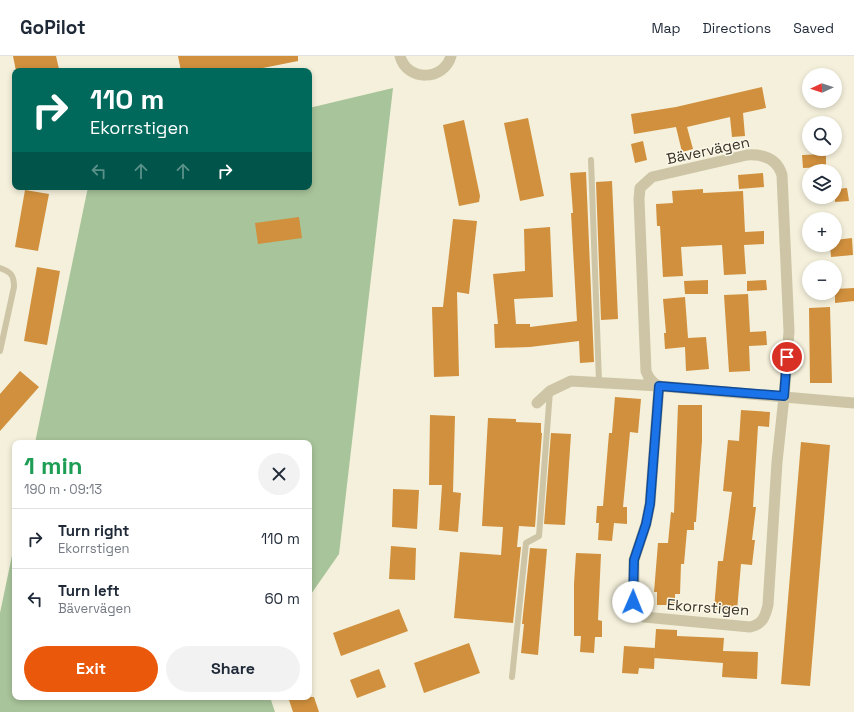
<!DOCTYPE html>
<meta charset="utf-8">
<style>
body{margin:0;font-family:"Space Grotesk",sans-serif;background:#f2f2f3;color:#1f2937;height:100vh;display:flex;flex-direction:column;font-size:15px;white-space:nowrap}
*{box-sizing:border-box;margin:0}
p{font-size:13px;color:#747a83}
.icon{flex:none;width:22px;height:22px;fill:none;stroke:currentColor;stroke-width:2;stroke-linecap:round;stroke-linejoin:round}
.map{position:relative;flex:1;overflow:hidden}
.details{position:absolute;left:12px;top:384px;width:300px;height:260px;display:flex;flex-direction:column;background:#fff;border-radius:8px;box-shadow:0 2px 6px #0003}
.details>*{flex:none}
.banner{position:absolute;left:12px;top:12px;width:300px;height:122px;border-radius:8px;box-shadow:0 2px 6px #0003;background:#00695c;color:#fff;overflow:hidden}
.needle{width:26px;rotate:267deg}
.tools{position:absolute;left:802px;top:12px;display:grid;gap:8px}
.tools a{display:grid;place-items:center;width:40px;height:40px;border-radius:50%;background:#fff;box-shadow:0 2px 6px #0003;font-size:20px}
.pin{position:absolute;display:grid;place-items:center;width:34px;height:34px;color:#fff;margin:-17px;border:2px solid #fff;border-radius:50%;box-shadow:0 1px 4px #0007}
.me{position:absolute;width:44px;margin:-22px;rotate:1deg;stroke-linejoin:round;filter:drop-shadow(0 0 3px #0008)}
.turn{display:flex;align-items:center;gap:14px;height:84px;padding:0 12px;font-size:18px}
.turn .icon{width:52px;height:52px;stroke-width:2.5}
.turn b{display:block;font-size:28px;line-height:34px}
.lanes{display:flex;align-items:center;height:38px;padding:0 12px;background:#0003;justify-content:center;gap:20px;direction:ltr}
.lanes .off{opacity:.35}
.round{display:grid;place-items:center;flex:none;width:42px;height:42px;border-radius:21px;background:#f2f2f3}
.summary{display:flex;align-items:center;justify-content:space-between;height:68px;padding:0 12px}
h1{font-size:24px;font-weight:700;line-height:30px;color:#1e9e55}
.button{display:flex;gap:8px;margin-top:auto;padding:8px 12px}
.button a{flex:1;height:46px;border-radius:24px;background:#ea580c;color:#fff;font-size:16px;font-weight:700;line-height:46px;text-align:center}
.button a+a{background:#f2f2f3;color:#1f2937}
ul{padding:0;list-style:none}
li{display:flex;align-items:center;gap:12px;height:60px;padding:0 12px;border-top:1px solid #e0e1e3}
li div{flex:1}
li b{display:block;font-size:15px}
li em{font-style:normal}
header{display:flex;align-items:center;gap:24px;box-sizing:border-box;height:56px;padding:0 20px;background:#fff;border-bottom:1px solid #e0e1e3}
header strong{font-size:19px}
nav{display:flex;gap:22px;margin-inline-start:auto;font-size:14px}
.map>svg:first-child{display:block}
.green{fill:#a8c49a}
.building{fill:#d0903d}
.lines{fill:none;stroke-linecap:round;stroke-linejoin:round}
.service{stroke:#cdc5a6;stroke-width:6}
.minor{stroke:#cdc5a6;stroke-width:11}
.route-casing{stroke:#114b97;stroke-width:10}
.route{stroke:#1a73e8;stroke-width:7}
.labels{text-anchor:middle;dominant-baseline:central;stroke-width:3;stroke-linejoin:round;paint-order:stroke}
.street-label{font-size:15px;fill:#393227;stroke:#fbf8e8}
</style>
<header>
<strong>GoPilot</strong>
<nav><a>Map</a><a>Directions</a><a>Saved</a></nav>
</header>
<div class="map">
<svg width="854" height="656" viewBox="0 0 854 656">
<rect width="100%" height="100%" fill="#f4f0db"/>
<g class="green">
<polygon points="393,32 339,498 309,541 309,387 35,387 88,131 309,131 309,52"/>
<polygon points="15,485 15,641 270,641 275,656 0,656 0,557"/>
</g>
<g class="building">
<polygon points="13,0 56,0 59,13 16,15"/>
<polygon points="178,0 298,0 298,5 248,15 181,15"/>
<polygon points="762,31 766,52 743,57 745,80 732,81 730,61 687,71 693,93 682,96 676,71 634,78 631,58 676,51"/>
<polygon points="528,62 544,140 520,145 504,67"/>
<polygon points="464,64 480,140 479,146 459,150 443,69"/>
<polygon points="643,85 647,104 635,107 631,88"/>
<polygon points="826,98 826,111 803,112 802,99"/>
<polygon points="586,116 594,306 580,307 579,285 530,291 495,292 494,268 498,268 493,218 525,215 524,173 550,171 553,241 514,243 516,268 530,268 530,271 577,265 571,157 573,157 570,117"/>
<polygon points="763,117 764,131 739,133 738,119"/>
<polygon points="612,125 618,263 601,264 596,126"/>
<polygon points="847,132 849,145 835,146 835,133"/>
<polygon points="703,133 703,137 743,135 745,176 764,175 764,188 744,189 746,218 724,219 722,189 681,191 683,220 663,221 660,170 657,170 656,148 673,147 672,135"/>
<polygon points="25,134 49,138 38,195 15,191"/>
<polygon points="299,161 302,182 258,188 255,167"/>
<polygon points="453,163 477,165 469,238 457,236 459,320 434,321 432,251 443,251"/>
<polygon points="852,182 853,199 831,201 830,189 835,189 835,184"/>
<polygon points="37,211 60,215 47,289 24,285"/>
<polygon points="708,224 708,238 685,238 684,225"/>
<polygon points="766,224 767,234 747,235 747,225"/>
<polygon points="854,232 854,245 835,247 835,233"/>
<polygon points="748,238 750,276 766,275 767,289 749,290 750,315 729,316 724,239"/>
<polygon points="685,241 688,282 706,281 709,313 686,315 685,291 665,293 664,277 666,277 663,243"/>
<polygon points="830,251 832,327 810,327 809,252"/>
<polygon points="20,315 39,331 0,375 0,338"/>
<polygon points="615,341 641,343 638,377 630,376 623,451 627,451 627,468 614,467 612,485 598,484 599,467 596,467 597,450 603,450 609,377 612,377"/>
<polygon points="678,349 702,349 702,385 696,466 694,466 694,474 687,474 684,508 681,508 680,538 675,538 675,549 657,549 657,536 654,536 658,487 668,487 671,456 674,457"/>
<polygon points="741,354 770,356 769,371 758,370 753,451 756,451 752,484 755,484 752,509 741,508 737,555 714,553 718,505 723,505 732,436 723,435 728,384 739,385"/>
<polygon points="430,359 455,360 453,436 461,437 458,476 439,474 442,429 429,429"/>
<polygon points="488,362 516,363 516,366 541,367 541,377 542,377 535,471 519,470 517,491 521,491 513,567 454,562 460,496 501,499 503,471 482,470"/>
<polygon points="551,377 571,378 565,469 544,468"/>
<polygon points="801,386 830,389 810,630 781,628"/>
<polygon points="393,433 419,434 417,473 392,471"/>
<polygon points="391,490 416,492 415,524 389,523"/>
<polygon points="530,492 547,493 538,599 521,597 524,568 522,568"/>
<polygon points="576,497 601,498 598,564 602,565 602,581 595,581 594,597 580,596 581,580 574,580 574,528"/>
<polygon points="399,553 408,575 341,600 333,577"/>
<polygon points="656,573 677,574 677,580 724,582 723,595 758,596 757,623 722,621 723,607 654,602"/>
<polygon points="469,587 480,617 424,637 414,607"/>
<polygon points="624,590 655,592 654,613 639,612 638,618 622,617"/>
<polygon points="379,613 386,631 357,642 350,624"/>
<polygon points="288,641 314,641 319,656 293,656"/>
</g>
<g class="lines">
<g class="service">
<polyline points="591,104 599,326"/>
<path d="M0,212C11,216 14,219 14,231L0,295"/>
<polyline points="512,621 526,487 539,480 550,335"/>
</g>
<g class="minor">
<path d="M400,0C407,26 444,25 451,0"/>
<path d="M659,330C652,327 648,321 646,315L639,143L640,132L652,121L747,99C763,98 777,102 782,119L789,275L784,341L854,347"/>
<path d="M537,347L550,335L571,325L659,330L784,341L777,406L768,549C765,561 763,568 750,571L644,561L634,552V504L646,468L650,448L659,330"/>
</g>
</g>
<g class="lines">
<defs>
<polyline id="route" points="633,546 634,504 646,468 650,448 659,330 784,340 787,301"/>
</defs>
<use href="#route" class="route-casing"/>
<use href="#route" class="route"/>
</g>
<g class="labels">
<g class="street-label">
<text transform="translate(708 94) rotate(-12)">Bävervägen</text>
<text transform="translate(708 551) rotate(4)">Ekorrstigen</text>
</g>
</g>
</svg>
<div class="tools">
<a><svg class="needle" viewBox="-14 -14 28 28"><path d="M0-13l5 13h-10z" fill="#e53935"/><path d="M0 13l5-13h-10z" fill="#747a83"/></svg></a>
<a><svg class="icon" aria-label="search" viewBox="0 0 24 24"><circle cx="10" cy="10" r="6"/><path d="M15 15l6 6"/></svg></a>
<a><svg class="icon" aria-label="layers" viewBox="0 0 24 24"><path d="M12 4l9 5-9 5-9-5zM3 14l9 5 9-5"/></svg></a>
<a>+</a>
<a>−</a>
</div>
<div class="pin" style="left:787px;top:301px;background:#d93025"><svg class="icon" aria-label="arrive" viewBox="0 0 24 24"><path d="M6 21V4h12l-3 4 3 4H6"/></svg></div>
<svg class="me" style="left:633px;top:546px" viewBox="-20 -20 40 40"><circle r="19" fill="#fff"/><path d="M0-13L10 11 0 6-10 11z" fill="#1a73e8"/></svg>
<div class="banner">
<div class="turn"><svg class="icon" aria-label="right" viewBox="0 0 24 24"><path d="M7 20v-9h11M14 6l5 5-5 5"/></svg><div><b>110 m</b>Ekorrstigen</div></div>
<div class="lanes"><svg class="icon off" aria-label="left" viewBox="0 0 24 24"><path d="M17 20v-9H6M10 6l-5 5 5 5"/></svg><svg class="icon off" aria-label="ahead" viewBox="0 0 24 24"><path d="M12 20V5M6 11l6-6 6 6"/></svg><svg class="icon off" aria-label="ahead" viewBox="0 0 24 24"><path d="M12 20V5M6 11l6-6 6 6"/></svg><svg class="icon" aria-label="right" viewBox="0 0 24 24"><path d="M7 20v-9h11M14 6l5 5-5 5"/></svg></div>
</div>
<section class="details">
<div class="summary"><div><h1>1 min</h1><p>190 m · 09:13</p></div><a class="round"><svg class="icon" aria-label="close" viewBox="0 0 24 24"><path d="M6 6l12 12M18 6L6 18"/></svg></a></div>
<ul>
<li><svg class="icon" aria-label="right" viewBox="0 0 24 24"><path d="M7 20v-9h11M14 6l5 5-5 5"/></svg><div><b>Turn right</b><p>Ekorrstigen</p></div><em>110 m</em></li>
<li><svg class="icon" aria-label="left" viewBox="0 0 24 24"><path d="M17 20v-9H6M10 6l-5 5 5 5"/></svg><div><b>Turn left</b><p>Bävervägen</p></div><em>60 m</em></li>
</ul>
<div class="button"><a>Exit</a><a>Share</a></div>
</section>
</div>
